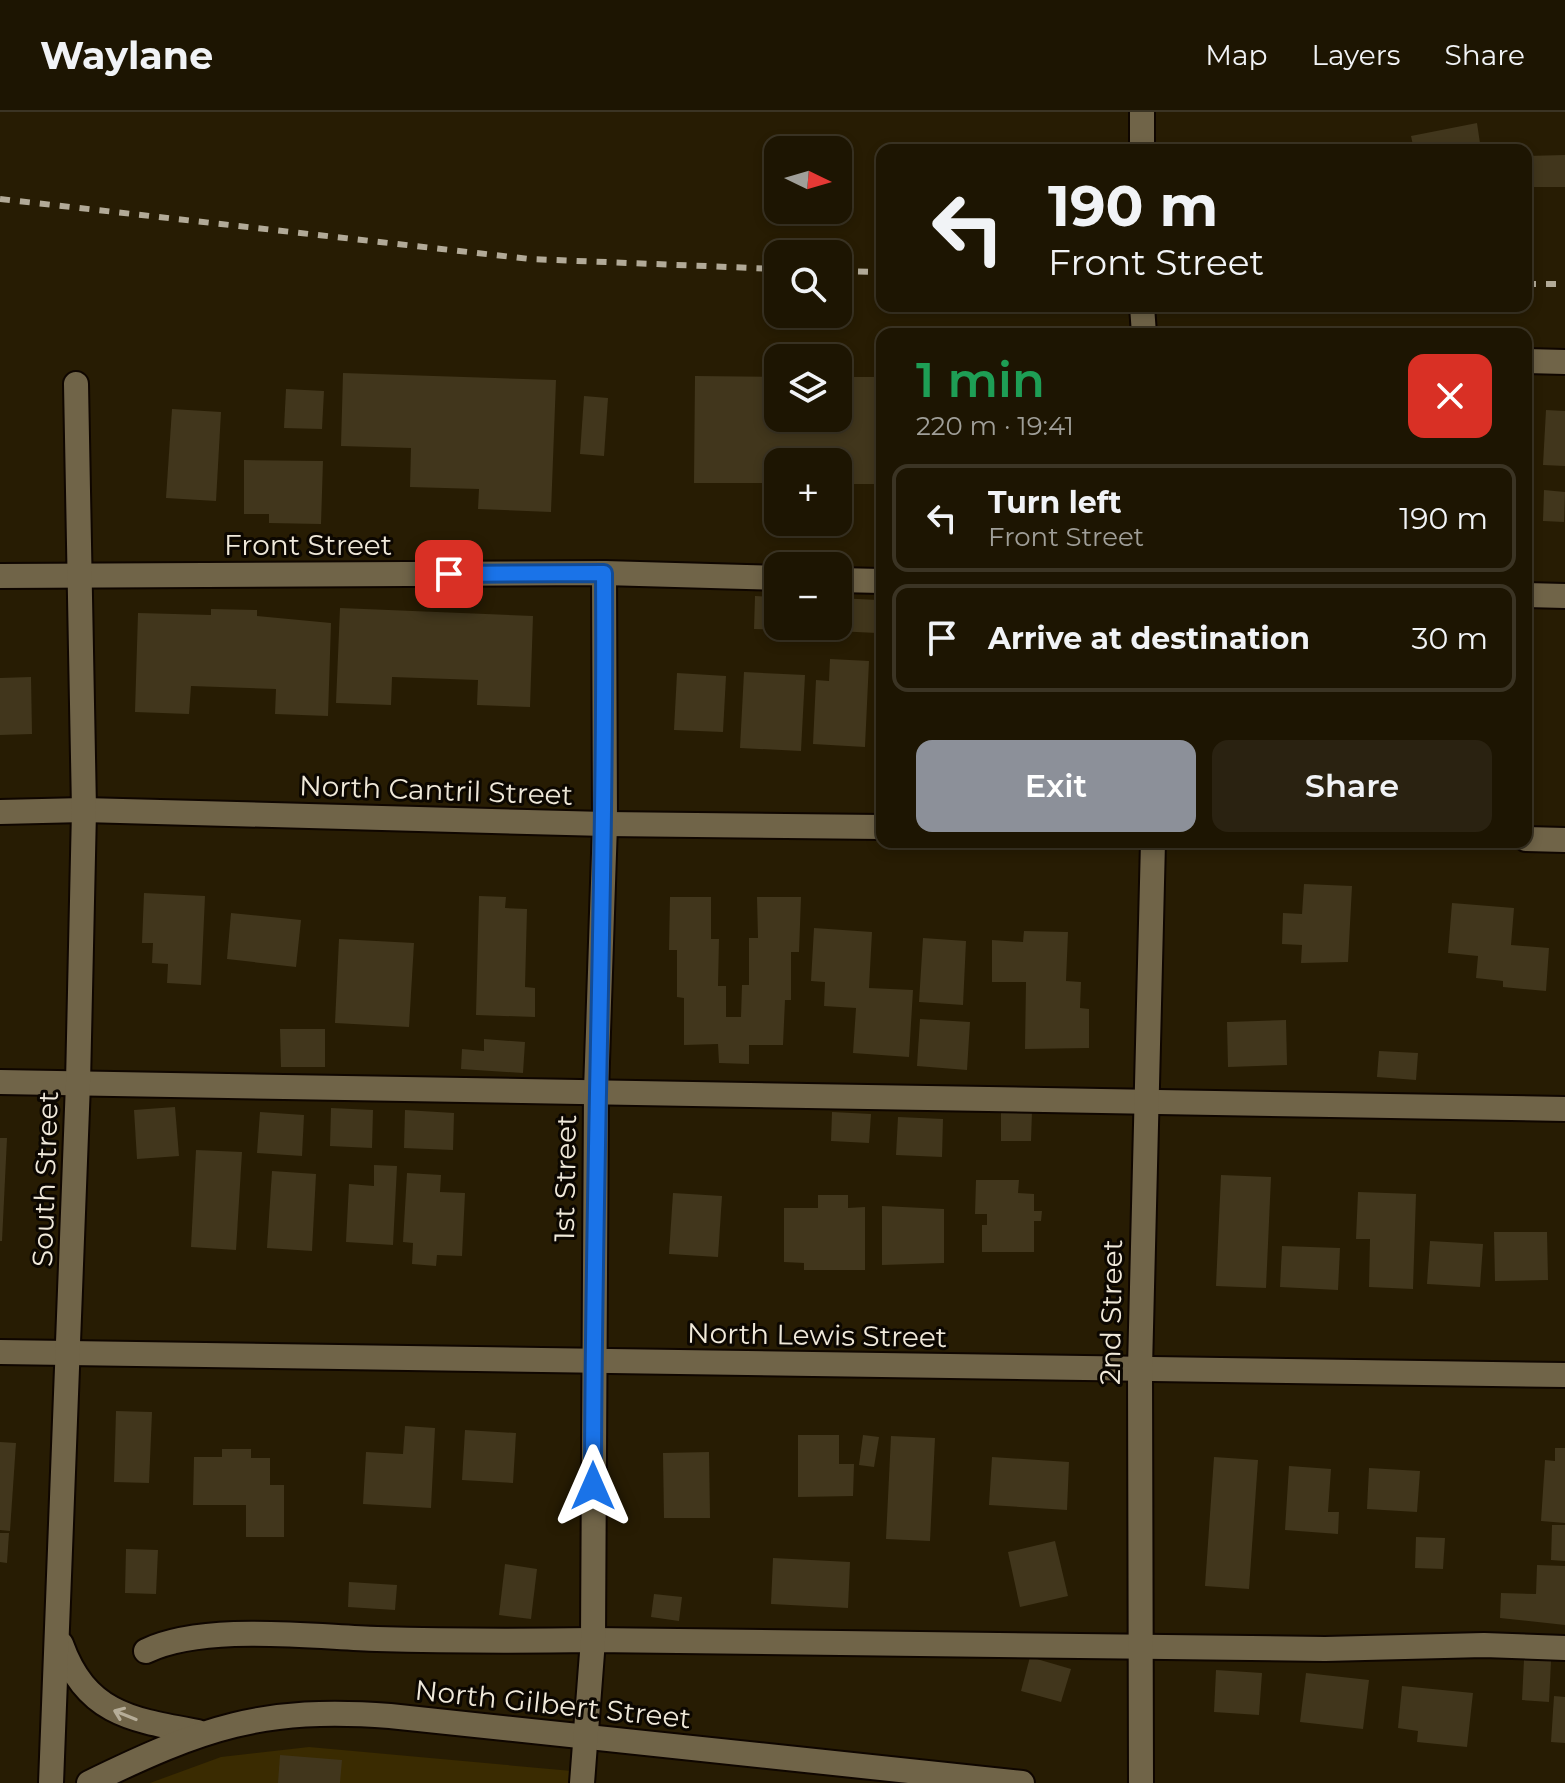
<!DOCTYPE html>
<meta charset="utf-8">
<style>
body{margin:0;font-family:Montserrat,sans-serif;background:#2a2211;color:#f1f3f6;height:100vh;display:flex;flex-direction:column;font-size:30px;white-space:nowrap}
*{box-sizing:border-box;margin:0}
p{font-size:26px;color:#a09f99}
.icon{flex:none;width:44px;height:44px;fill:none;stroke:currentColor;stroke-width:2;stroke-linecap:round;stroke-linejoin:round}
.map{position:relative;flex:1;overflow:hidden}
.details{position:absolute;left:876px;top:216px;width:656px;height:520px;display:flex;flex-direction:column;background:#1d1502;border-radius:16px;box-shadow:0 4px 12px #0003,0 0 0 2px #3b3424}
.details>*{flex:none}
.hud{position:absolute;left:876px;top:32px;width:656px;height:168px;border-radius:16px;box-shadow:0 4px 12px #0003,0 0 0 2px #3b3424;background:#1d1502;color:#f1f3f6;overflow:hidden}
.needle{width:52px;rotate:95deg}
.buttons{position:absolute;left:764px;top:24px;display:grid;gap:16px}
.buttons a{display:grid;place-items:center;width:88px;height:88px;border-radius:16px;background:#1d1502;box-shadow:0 4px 12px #0003,0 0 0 2px #3b3424;font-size:40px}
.pin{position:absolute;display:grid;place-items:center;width:68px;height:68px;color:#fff;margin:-34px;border-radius:16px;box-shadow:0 4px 12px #0006}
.me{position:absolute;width:88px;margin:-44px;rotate:0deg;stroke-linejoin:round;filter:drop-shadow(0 0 6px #0008)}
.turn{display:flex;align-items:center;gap:28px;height:168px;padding:0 40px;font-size:36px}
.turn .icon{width:104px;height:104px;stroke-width:2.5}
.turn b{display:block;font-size:56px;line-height:68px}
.round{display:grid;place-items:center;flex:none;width:84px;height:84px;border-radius:16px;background:#2a2211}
.headline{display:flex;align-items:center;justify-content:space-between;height:136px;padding:0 40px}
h1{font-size:48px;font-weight:600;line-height:60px;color:#1e9e55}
.button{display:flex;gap:16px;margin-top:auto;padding:16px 40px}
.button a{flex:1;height:92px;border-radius:16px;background:#8c9099;color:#fff;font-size:32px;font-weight:600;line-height:92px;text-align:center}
.button a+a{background:#2a2211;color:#f1f3f6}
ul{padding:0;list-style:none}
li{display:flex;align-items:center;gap:24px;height:108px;margin:0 16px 12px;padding:0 24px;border:4px solid #3b3424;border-radius:16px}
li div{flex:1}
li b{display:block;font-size:30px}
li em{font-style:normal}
header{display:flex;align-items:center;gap:48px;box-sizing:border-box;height:112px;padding:0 40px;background:#1d1502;border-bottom:2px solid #3b3424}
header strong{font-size:38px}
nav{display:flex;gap:44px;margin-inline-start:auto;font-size:28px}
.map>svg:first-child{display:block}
.green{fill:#3a2b01}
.building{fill:#41361c}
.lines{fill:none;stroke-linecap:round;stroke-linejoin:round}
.minor-casing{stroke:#0f0600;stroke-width:28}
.minor{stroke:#706448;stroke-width:24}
.rail{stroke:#b2aa98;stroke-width:6;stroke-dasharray:10 10;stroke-linecap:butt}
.oneway{stroke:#b6ad98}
.route-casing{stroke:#114b97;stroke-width:20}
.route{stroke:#1a73e8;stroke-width:14}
.labels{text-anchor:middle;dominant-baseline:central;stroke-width:6;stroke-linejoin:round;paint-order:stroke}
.street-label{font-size:28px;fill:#f0e9da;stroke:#0c0701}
</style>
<header>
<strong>Waylane</strong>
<nav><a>Map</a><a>Layers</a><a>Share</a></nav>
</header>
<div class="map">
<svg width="1565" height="1671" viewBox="0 0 1565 1671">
<rect width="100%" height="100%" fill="#271c03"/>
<polygon class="green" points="309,1635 583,1660 582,1671 150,1671 221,1645"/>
<g class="building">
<polygon points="1477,11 1481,38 1414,38 1411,24"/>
<polygon points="1565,43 1565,75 1526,75 1526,44"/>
<polygon points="343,261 556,268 551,400 478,397 479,377 410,375 411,336 341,334"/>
<polygon points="695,264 778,265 778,306 838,306 838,265 882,265 882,372 838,372 838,350 778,350 778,371 694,371"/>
<polygon points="286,277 324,279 322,317 284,316"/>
<polygon points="584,284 608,286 604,344 580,342"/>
<polygon points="172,297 221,300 216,389 166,386"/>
<polygon points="1546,298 1565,299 1565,354 1543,353"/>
<polygon points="244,348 323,349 321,412 269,411 269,402 244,402"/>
<polygon points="1544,378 1565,380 1564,410 1543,409"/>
<polygon points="755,484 778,485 778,514 790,514 790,518 754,517"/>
<polygon points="838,486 878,488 877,521 815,518 815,514 838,514"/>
<polygon points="340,496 533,504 530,595 477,593 478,568 392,565 391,593 336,591"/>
<polygon points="211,497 257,498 257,504 331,511 328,604 275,602 276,577 191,574 189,602 135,600 138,501 211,503"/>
<polygon points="830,547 869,549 865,635 813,632 816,568 829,569"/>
<polygon points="744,560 805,563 801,639 740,636"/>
<polygon points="677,561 726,564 723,620 674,618"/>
<polygon points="31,565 32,622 0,623 0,566"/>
<polygon points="1304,772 1352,774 1348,850 1301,851 1302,833 1282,832 1283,801 1302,802"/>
<polygon points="144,781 205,784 201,873 167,871 168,852 152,851 153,831 142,831"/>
<polygon points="479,784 506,785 505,796 527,797 525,875 535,876 535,905 476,903"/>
<polygon points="670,785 711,785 711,827 719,827 718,874 726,874 726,905 741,905 742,873 749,873 749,826 758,826 757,785 801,785 799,840 791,840 791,888 785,888 783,933 749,933 749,952 719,951 718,932 684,933 684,886 677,885 677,838 669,838"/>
<polygon points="1452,791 1514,796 1511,833 1549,836 1546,879 1503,875 1503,869 1476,866 1478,844 1448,841"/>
<polygon points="231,801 301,808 296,855 227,847"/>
<polygon points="814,816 872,820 869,876 913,878 909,945 853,941 856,896 824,894 825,870 811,869"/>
<polygon points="1024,819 1068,820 1066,869 1081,870 1080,896 1089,897 1089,936 1025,937 1026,870 992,870 992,828 1023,830"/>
<polygon points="923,826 966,829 963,893 919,890"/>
<polygon points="339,827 414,831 409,915 335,911"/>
<polygon points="920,907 970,910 967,958 917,954"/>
<polygon points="1286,908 1287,953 1228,955 1227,910"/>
<polygon points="280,917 325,917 325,955 281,955"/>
<polygon points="484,927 525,930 523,961 461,957 462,937 484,939"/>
<polygon points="1379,939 1418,941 1416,968 1377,965"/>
<polygon points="175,995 179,1044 137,1047 134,998"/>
<polygon points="331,996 373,998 372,1036 330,1034"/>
<polygon points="405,998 454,1001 453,1038 404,1036"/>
<polygon points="1001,999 1032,999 1031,1029 1001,1029"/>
<polygon points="260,1000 304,1003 302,1044 257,1041"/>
<polygon points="832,1000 871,1002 869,1031 831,1029"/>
<polygon points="898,1005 943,1007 942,1045 896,1043"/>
<polygon points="0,1026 7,1026 2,1129 0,1129"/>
<polygon points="196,1038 242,1040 236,1138 191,1135"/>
<polygon points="374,1053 397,1054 393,1133 346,1130 349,1072 374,1074"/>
<polygon points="272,1059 316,1062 312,1139 267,1136"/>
<polygon points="407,1061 441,1063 440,1080 465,1081 462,1144 437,1143 436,1154 412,1152 413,1131 403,1130"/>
<polygon points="1221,1063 1271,1065 1266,1176 1216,1174"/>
<polygon points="976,1068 1019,1068 1018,1081 1034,1082 1034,1099 1042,1099 1041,1109 1034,1109 1034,1140 982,1140 982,1113 987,1113 987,1102 975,1102"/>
<polygon points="1358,1080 1416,1082 1413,1177 1369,1175 1370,1127 1356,1127"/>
<polygon points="673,1081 722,1084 718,1145 669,1142"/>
<polygon points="818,1083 848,1083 848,1096 865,1095 865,1158 804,1158 804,1151 784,1150 784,1096 818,1096"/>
<polygon points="882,1094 944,1097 944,1151 882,1153"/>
<polygon points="1494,1120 1547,1120 1548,1168 1495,1169"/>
<polygon points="1430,1129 1483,1132 1480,1175 1427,1172"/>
<polygon points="1282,1134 1340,1136 1338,1178 1280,1175"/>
<polygon points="116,1299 152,1300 149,1371 114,1370"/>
<polygon points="405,1314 435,1316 431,1396 363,1392 366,1340 403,1342"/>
<polygon points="465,1318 516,1321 513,1371 462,1368"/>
<polygon points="798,1323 839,1323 839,1352 854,1352 853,1384 798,1385"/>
<polygon points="863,1323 879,1325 874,1355 859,1353"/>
<polygon points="891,1324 935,1326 930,1429 886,1427"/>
<polygon points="0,1330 16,1331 10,1419 0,1418"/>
<polygon points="1555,1336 1565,1336 1565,1411 1541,1409 1545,1348 1555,1349"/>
<polygon points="222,1337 251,1337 251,1346 270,1346 270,1373 284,1373 284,1425 246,1425 246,1393 193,1393 194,1345 222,1345"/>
<polygon points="709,1340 710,1406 664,1406 663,1341"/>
<polygon points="992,1345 1069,1350 1067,1398 989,1393"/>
<polygon points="1214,1345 1258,1348 1249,1477 1205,1474"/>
<polygon points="1289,1354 1331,1357 1328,1400 1339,1400 1338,1422 1285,1418"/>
<polygon points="1369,1356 1420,1359 1417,1400 1367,1397"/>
<polygon points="1552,1413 1565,1413 1565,1449 1551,1448"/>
<polygon points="0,1421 9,1421 7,1451 0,1450"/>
<polygon points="1416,1425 1445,1426 1443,1457 1415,1456"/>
<polygon points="1055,1429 1068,1484 1020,1495 1008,1440"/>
<polygon points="126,1437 158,1438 156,1482 125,1481"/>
<polygon points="773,1446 850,1450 848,1496 771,1492"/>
<polygon points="505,1452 537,1457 531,1507 499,1503"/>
<polygon points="1537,1453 1565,1454 1565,1513 1500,1506 1501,1481 1536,1482"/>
<polygon points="349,1470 397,1473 395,1498 348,1495"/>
<polygon points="654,1482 682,1485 679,1509 651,1505"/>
<polygon points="1030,1545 1071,1557 1061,1590 1021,1579"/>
<polygon points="1524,1548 1551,1549 1549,1590 1522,1588"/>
<polygon points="1216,1558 1262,1561 1259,1603 1214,1600"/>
<polygon points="1306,1561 1369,1568 1363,1617 1300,1610"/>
<polygon points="1402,1574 1473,1581 1467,1635 1417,1630 1418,1619 1398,1616"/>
<polygon points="1554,1584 1565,1585 1565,1631 1551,1630"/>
<polygon points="280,1643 342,1648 340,1671 278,1671"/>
</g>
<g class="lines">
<defs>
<g id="minor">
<polyline points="1142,38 1142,0"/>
<polyline points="1142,194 1144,222"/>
<polyline points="1526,249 1565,250"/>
<polyline points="0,464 604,461 778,466"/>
<polyline points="838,468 882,469"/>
<polyline points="1526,483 1565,484"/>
<polyline points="0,700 84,698 605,712 882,715"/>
<polyline points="1526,727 1565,728"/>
<polyline points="0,970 1565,997"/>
<polyline points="0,1240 1565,1263"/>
<path d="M61,1532C86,1602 132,1608 198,1620"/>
<path d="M146,1539C205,1511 311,1525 377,1527C449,1529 521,1529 593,1528L1325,1537L1484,1533L1565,1536"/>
<polyline points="51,1671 78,971 84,698 76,272"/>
<path d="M89,1671C202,1616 263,1594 390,1604L1022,1671"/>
<polyline points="582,1671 593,1528 596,979 605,712 604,461"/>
<polyline points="1141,1671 1140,1256 1153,730"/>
</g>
</defs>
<use href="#minor" class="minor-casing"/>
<use href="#minor" class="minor"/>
<g class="rail">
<polyline points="0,87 530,147 778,157"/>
<polyline points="838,159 882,160"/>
<polyline points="1526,172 1565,172"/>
</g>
</g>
<defs><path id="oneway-shaft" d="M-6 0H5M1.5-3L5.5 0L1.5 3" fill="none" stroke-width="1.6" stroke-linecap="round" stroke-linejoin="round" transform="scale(2)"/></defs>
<use class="oneway" href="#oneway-shaft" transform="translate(125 1603) rotate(-158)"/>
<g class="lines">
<defs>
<path id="route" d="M449,462L604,461C606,765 593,1069 593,1374"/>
</defs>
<use href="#route" class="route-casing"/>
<use href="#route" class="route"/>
</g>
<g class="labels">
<g class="street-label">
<text x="308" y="433">Front Street</text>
<text transform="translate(436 678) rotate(2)">North Cantril Street</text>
<text transform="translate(565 1066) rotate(-89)">1st Street</text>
<text transform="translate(45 1067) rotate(-88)">South Street</text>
<text transform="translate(1111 1200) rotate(-89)">2nd Street</text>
<text transform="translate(817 1223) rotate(1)">North Lewis Street</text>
<text transform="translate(553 1592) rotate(6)">North Gilbert Street</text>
</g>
</g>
</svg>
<div class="buttons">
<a><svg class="needle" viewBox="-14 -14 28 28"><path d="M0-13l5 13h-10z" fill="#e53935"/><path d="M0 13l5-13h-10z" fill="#a09f99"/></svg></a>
<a><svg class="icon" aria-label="search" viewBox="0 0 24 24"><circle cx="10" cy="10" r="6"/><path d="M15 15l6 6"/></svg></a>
<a><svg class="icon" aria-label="layers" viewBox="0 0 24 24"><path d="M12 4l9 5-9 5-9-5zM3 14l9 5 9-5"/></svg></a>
<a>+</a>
<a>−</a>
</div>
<div class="pin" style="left:449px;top:462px;background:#d93025"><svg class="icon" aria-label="arrive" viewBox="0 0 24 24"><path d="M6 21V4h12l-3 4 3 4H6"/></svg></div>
<svg class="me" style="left:593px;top:1374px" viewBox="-20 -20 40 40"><path d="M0-17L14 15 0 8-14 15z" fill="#1a73e8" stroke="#fff" stroke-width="4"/></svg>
<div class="hud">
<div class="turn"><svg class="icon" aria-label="left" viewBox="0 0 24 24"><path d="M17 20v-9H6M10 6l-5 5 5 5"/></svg><div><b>190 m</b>Front Street</div></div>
</div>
<section class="details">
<div class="headline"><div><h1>1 min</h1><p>220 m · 19:41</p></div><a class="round" style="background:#d93025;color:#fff"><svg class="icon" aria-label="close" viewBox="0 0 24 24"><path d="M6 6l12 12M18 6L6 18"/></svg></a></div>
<ul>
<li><svg class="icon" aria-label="left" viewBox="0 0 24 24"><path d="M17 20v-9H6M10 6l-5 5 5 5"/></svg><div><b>Turn left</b><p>Front Street</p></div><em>190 m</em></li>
<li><svg class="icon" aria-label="arrive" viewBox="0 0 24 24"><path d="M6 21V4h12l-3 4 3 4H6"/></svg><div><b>Arrive at destination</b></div><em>30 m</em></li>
</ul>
<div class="button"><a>Exit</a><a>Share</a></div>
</section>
</div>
